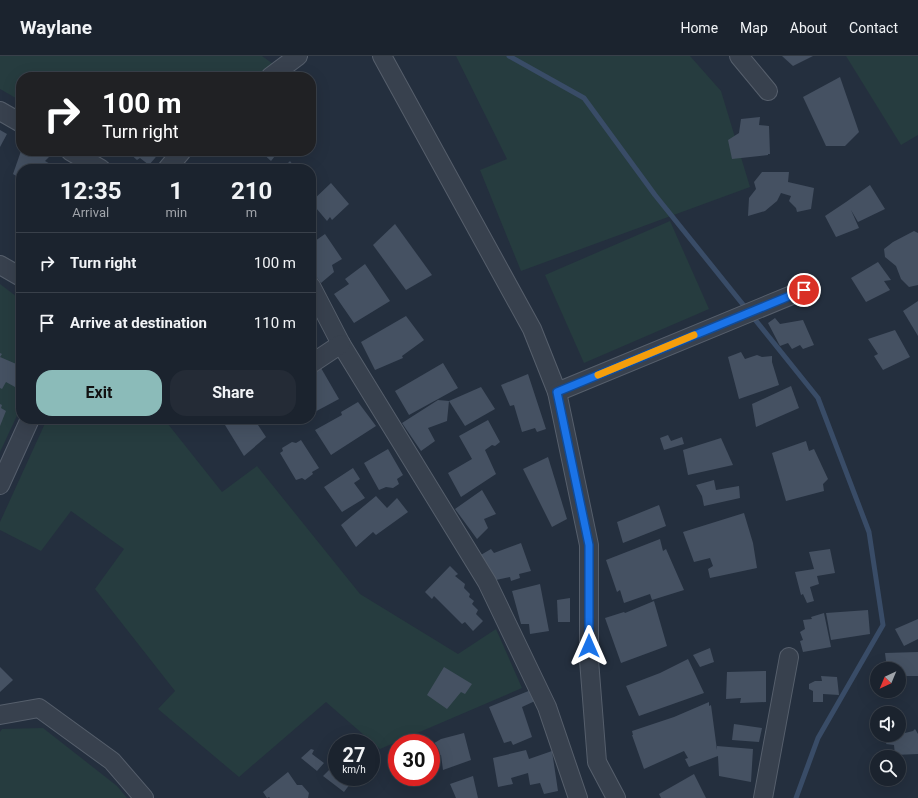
<!DOCTYPE html>
<style>
body{margin:0;font-family:Roboto,sans-serif;background:#242b36;color:#f1f3f6;height:100vh;display:flex;flex-direction:column;font-size:15px;white-space:nowrap}
*{box-sizing:border-box;margin:0}
p{font-size:13px;color:#a0a4aa}
.icon{flex:none;width:22px;height:22px;fill:none;stroke:currentColor;stroke-width:2;stroke-linecap:round;stroke-linejoin:round}
.map{position:relative;flex:1;overflow:hidden}
.drawer{position:absolute;left:16px;top:108px;width:300px;height:260px;display:flex;flex-direction:column;background:#1b232e;border-radius:16px;box-shadow:0 4px 16px #0002,0 0 0 1px #39404a}
.drawer>*{flex:none}
.banner{position:absolute;left:16px;top:16px;width:300px;height:84px;border-radius:16px;box-shadow:0 4px 16px #0002,0 0 0 1px #39404a;background:#202124;color:#fff;overflow:hidden}
.needle{width:26px;rotate:224deg}
.buttons{position:absolute;left:870px;top:606px;display:grid;gap:8px}
.buttons a{display:grid;place-items:center;width:36px;height:36px;border-radius:50%;background:#1b232e;box-shadow:0 4px 16px #0002,0 0 0 1px #39404a;font-size:20px}
.speed{position:absolute;left:328px;top:678px;display:flex;gap:8px;font-size:20px;font-weight:700;text-align:center}
.speed>*{display:grid;place-content:center;width:52px;height:52px;border-radius:50%;background:#1b232e;box-shadow:0 4px 16px #0002,0 0 0 1px #39404a;line-height:1}
.speed small{font-size:10px;font-weight:400}
.speed .limit{border:6px solid #d22;background:#fff;color:#111}
.pin{position:absolute;display:grid;place-items:center;width:34px;height:34px;color:#fff;margin:-17px;border:2px solid #fff;border-radius:50%;box-shadow:0 1px 4px #0007}
.me{position:absolute;width:44px;margin:-22px;rotate:0deg;stroke-linejoin:round;filter:drop-shadow(0 0 3px #0008)}
.turn{display:flex;align-items:center;gap:14px;height:84px;padding:0 20px;font-size:18px}
.turn .icon{width:52px;height:52px;stroke-width:2.5}
.turn b{display:block;font-size:28px;line-height:34px}
.eta{display:flex;justify-content:space-evenly;align-items:center;height:68px;text-align:center}
.eta b{font-size:24px;font-weight:700;line-height:28px}
.primary-button{display:flex;gap:8px;margin-top:auto;padding:8px 20px}
.primary-button a{flex:1;height:46px;border-radius:16px;background:#8bbbb9;color:#111;font-size:16px;font-weight:700;line-height:46px;text-align:center}
.primary-button a+a{background:#242b36;color:#f1f3f6}
ul{padding:0;list-style:none}
li{display:flex;align-items:center;gap:12px;height:60px;padding:0 20px;border-top:1px solid #39404a}
li div{flex:1}
li b{display:block;font-size:15px}
li em{font-style:normal}
header{display:flex;align-items:center;gap:24px;box-sizing:border-box;height:56px;padding:0 20px;background:#1b232e;border-bottom:1px solid #39404a}
header strong{font-size:19px}
nav{display:flex;gap:22px;margin-inline-start:auto;font-size:14px}
.map>svg:first-child{display:block}
.green{fill:#263c3f}
.lines{fill:none;stroke-linecap:round;stroke-linejoin:round}
.stream{stroke:#394c67;stroke-width:5}
.building{fill:#455162}
.minor-casing{stroke:#565f6c;stroke-width:20}
.minor{stroke:#38414e;stroke-width:18}
.route-casing{stroke:#114b97;stroke-width:10}
.route{stroke:#1a73e8;stroke-width:7}
.slow{stroke:#f59e0b;stroke-width:7}
</style>
<header>
<strong>Waylane</strong>
<nav><a>Home</a><a>Map</a><a>About</a><a>Contact</a></nav>
</header>
<div class="map">
<svg width="918" height="742" viewBox="0 0 918 742">
<rect width="100%" height="100%" fill="#242f3e"/>
<g class="green">
<polygon points="0,0 262,0 276,10 262,21 21,21 21,45 0,33"/>
<polygon points="456,0 690,0 721,35 750,131 521,215 480,114 507,103"/>
<polygon points="846,0 918,0 918,79 901,89"/>
<polygon points="670,165 709,253 584,307 545,219"/>
<polygon points="0,228 21,244 21,351 0,396"/>
<polygon points="47,363 164,363 222,436 257,410 360,538 458,598 496,573 522,632 380,693 326,646 239,721 158,653 175,635 95,533 124,493 71,455 41,495 0,474 0,466"/>
<polygon points="43,672 117,730 127,742 0,742 0,676 2,673"/>
</g>
<g class="lines">
<polyline class="stream" points="509,0 584,42 655,139 818,342 869,476 883,569 818,682 796,742"/>
</g>
<g class="building">
<polygon points="782,0 813,0 793,10"/>
<polygon points="840,21 859,76 845,90 826,90 803,41"/>
<polygon points="760,61 759,69 769,70 770,98 768,98 768,99 732,103 728,84 739,77 741,63"/>
<polygon points="0,74 7,78 0,91"/>
<polygon points="21,95 38,95 49,101 45,105 59,113 21,113 21,123 13,118"/>
<polygon points="120,95 161,95 149,109 140,102 137,104 129,97 127,99 124,96 122,97"/>
<polygon points="260,95 279,95 271,105"/>
<polygon points="290,105 296,113 282,113"/>
<polygon points="762,116 789,116 788,126 814,132 811,153 797,156 796,152 789,145 791,140 781,137 777,145 765,155 748,160 749,142 756,133 754,126"/>
<polygon points="331,127 349,148 332,164 330,161 327,165 311,146"/>
<polygon points="870,129 885,153 858,166 851,154 859,172 836,181 825,160 846,146"/>
<polygon points="395,168 432,219 406,234 373,189"/>
<polygon points="914,175 918,177 918,229 909,231 901,223 896,210 885,201 884,193 893,186"/>
<polygon points="325,178 342,203 332,209 334,216 321,227 311,213 311,206 312,205 311,204 311,196 314,194 315,185"/>
<polygon points="878,206 891,224 884,225 890,234 866,246 851,222"/>
<polygon points="365,208 390,245 354,267 334,238 349,228 345,223"/>
<polygon points="918,245 918,280 903,255"/>
<polygon points="406,260 424,284 402,300 403,302 375,314 361,286"/>
<polygon points="775,262 780,268 803,264 814,289 803,293 800,289 792,293 788,287 780,290 768,267"/>
<polygon points="895,274 910,301 883,314 874,300 878,298 868,283"/>
<polygon points="741,296 745,303 757,299 762,301 772,300 772,306 779,329 739,343 728,301"/>
<polygon points="0,297 2,298 0,301 21,310 21,318 15,331 6,326 2,333 0,332"/>
<polygon points="443,307 458,332 409,359 395,335"/>
<polygon points="321,312 339,343 311,358 311,318"/>
<polygon points="528,318 546,373 537,376 535,372 522,376 514,349 510,350 501,329"/>
<polygon points="791,330 799,352 756,371 752,348"/>
<polygon points="481,331 495,353 465,370 449,345"/>
<polygon points="438,344 449,345 447,365 428,372 435,385 421,395 402,367"/>
<polygon points="358,346 376,370 331,399 315,374 342,359 341,356"/>
<polygon points="0,348 2,349 1,352 6,355 0,370"/>
<polygon points="235,363 254,363 266,381 244,400 225,369"/>
<polygon points="488,364 500,386 495,390 492,389 485,394 496,418 461,441 448,417 472,403 459,380"/>
<polygon points="668,379 671,385 682,381 684,388 664,394 660,382"/>
<polygon points="721,382 733,409 688,419 683,394"/>
<polygon points="301,384 319,412 312,416 313,418 305,424 302,422 296,424 280,397 283,395 282,392 292,386 296,387"/>
<polygon points="806,385 809,395 814,393 828,423 823,428 824,435 786,445 772,397"/>
<polygon points="388,393 403,419 397,423 399,428 393,432 386,431 379,434 364,407"/>
<polygon points="548,401 567,463 552,471 523,413"/>
<polygon points="353,412 360,423 354,427 365,442 342,456 324,431"/>
<polygon points="714,424 716,434 739,430 740,442 704,450 702,440 696,429"/>
<polygon points="482,434 496,458 484,463 488,472 477,483 455,453"/>
<polygon points="376,440 387,452 397,442 408,456 376,479 373,476 356,491 341,469"/>
<polygon points="659,449 666,470 623,487 617,466"/>
<polygon points="744,457 753,487 757,512 710,522 708,513 713,510 710,502 694,506 683,476"/>
<polygon points="660,483 663,495 666,493 684,534 652,544 650,538 624,547 620,534 617,536 606,504"/>
<polygon points="521,487 531,515 519,518 520,522 511,525 510,521 491,525 479,500 491,493 494,497"/>
<polygon points="830,493 835,517 817,520 819,528 810,531 814,545 807,547 803,538 801,539 795,516 814,513 809,496"/>
<polygon points="450,510 458,518 455,520 465,528 464,532 470,538 469,541 474,545 472,548 478,554 476,558 483,565 473,575 465,566 462,568 434,540 432,543 425,536"/>
<polygon points="540,528 549,575 530,578 529,568 521,568 512,535"/>
<polygon points="570,542 570,566 558,566 557,544"/>
<polygon points="654,545 667,590 621,607 605,562 624,556 625,557"/>
<polygon points="868,554 870,578 831,584 826,557"/>
<polygon points="824,557 831,591 803,596 800,585 803,584 800,576 805,573 803,564 812,563 811,561"/>
<polygon points="918,563 918,583 904,590 895,573"/>
<polygon points="710,592 714,606 700,611 693,599"/>
<polygon points="918,596 918,620 899,620 899,613 887,613 885,597"/>
<polygon points="688,603 704,637 639,660 626,630 660,617"/>
<polygon points="0,611 13,624 0,636"/>
<polygon points="444,611 472,628 465,638 461,636 447,653 427,639"/>
<polygon points="766,615 766,646 740,647 741,642 726,643 727,616"/>
<polygon points="821,620 837,621 839,639 823,638 823,646 813,646 813,635 809,633 809,628 815,625 822,625"/>
<polygon points="531,634 535,645 522,651 532,681 513,689 511,685 504,687 489,651"/>
<polygon points="709,646 709,650 711,649 717,694 717,690 753,693 751,726 719,720 718,700 689,711 685,703 688,702 684,695 644,713 632,679 633,679 632,675 674,661"/>
<polygon points="734,668 762,672 759,686 732,684"/>
<polygon points="899,669 906,670 905,677 913,675 915,673 918,678 918,698 895,699 894,689 886,688 890,679 899,679"/>
<polygon points="464,677 471,704 443,714 441,699 431,699 431,689 441,683"/>
<polygon points="311,693 314,694 312,698 324,707 317,715 301,702"/>
<polygon points="526,694 529,703 552,695 558,735 544,738 540,727 530,729 528,717 511,722 513,728 498,731 493,702"/>
<polygon points="329,714 337,717 337,721 360,721 351,730 350,728 344,736 323,720"/>
<polygon points="288,716 297,729 302,729 309,737 308,742 270,742 269,741 267,742 263,736"/>
<polygon points="694,718 706,742 661,742 659,738"/>
<polygon points="473,720 478,742 456,742 450,728"/>
</g>
<g class="lines">
<defs>
<g id="minor">
<polyline points="382,0 532,273 557,336 589,489 589,604 597,706 616,742"/>
<polyline points="739,0 768,35"/>
<polyline points="270,21 298,0"/>
<polyline points="0,55 21,67"/>
<polyline points="70,95 101,113"/>
<polyline points="167,113 182,95"/>
<polyline points="0,209 21,221"/>
<polyline points="311,230 341,288 487,526 547,651 578,742"/>
<polyline points="311,308 341,288"/>
<polyline points="557,336 804,234"/>
<polyline points="0,429 30,363"/>
<polyline points="0,659 39,652 112,705 144,742"/>
<polyline points="763,742 789,601"/>
</g>
</defs>
<use href="#minor" class="minor-casing"/>
<use href="#minor" class="minor"/>
</g>
<g class="lines">
<defs>
<polyline id="route" points="589,590 589,489 557,336 804,234"/>
</defs>
<use href="#route" class="route-casing"/>
<use href="#route" class="route"/>
<polyline class="slow" points="598,319 694,279"/>
</g>
</svg>
<div class="buttons">
<a><svg class="needle" viewBox="-14 -14 28 28"><path d="M0-13l5 13h-10z" fill="#e53935"/><path d="M0 13l5-13h-10z" fill="#a0a4aa"/></svg></a>
<a><svg class="icon" aria-label="sound" viewBox="0 0 24 24"><path d="M4 9h4l5-4v14l-5-4H4zM17 9q2 3 0 6"/></svg></a>
<a><svg class="icon" aria-label="search" viewBox="0 0 24 24"><circle cx="10" cy="10" r="6"/><path d="M15 15l6 6"/></svg></a>
</div>
<div class="speed"><div>27<small>km/h</small></div><div class="limit">30</div></div>
<div class="pin" style="left:804px;top:234px;background:#d93025"><svg class="icon" aria-label="arrive" viewBox="0 0 24 24"><path d="M6 21V4h12l-3 4 3 4H6"/></svg></div>
<svg class="me" style="left:589px;top:590px" viewBox="-20 -20 40 40"><path d="M0-17L14 15 0 8-14 15z" fill="#1a73e8" stroke="#fff" stroke-width="4"/></svg>
<div class="banner">
<div class="turn"><svg class="icon" aria-label="right" viewBox="0 0 24 24"><path d="M7 20v-9h11M14 6l5 5-5 5"/></svg><div><b>100 m</b>Turn right</div></div>
</div>
<section class="drawer">
<div class="eta">
<div><b>12:35</b><p>Arrival</p></div>
<div><b>1</b><p>min</p></div>
<div><b>210</b><p>m</p></div>
</div>
<ul>
<li><svg class="icon" aria-label="right" viewBox="0 0 24 24"><path d="M7 20v-9h11M14 6l5 5-5 5"/></svg><div><b>Turn right</b></div><em>100 m</em></li>
<li><svg class="icon" aria-label="arrive" viewBox="0 0 24 24"><path d="M6 21V4h12l-3 4 3 4H6"/></svg><div><b>Arrive at destination</b></div><em>110 m</em></li>
</ul>
<div class="primary-button"><a>Exit</a><a>Share</a></div>
</section>
</div>
